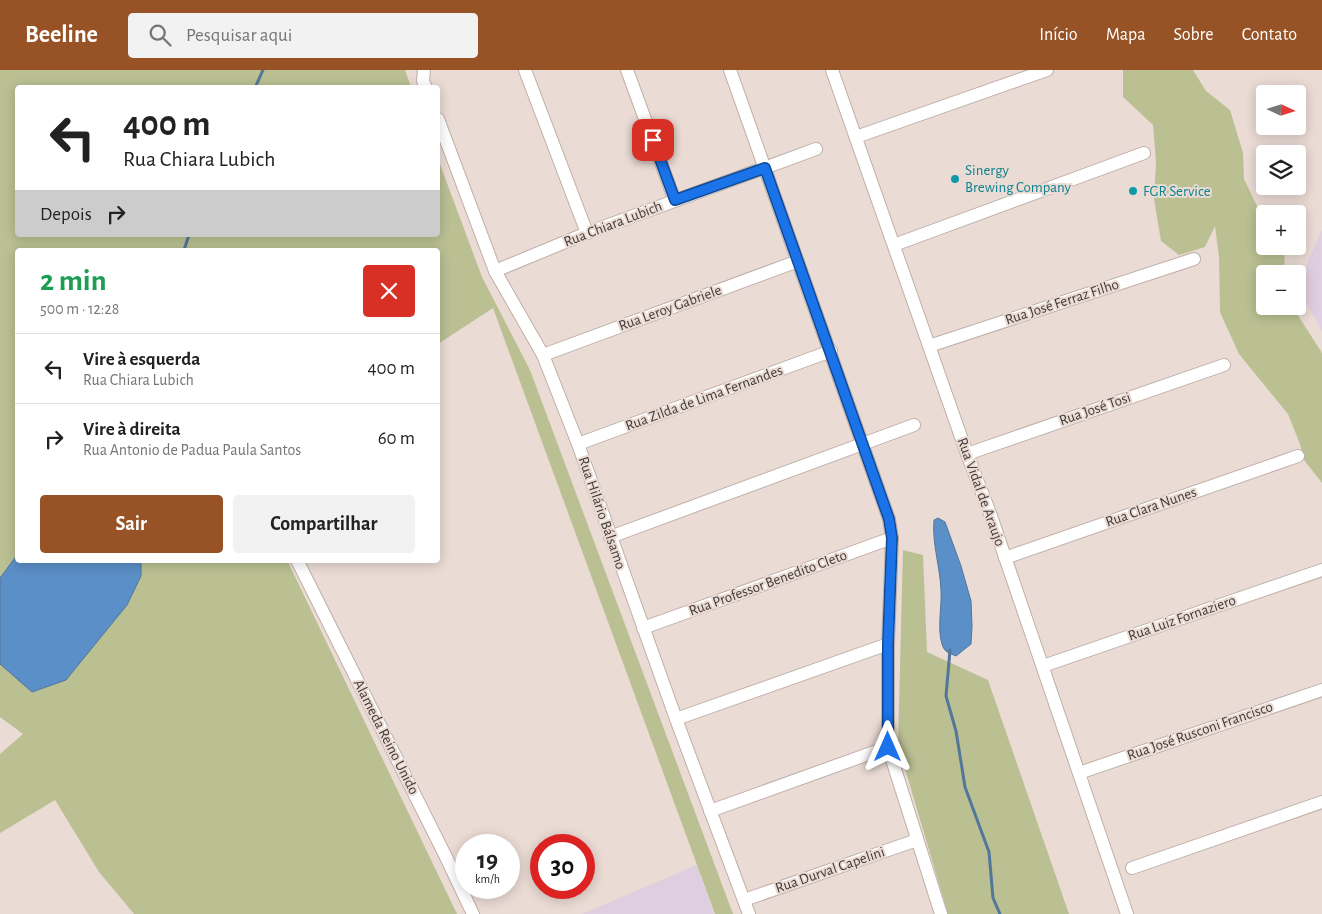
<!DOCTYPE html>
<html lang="pt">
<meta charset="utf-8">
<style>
body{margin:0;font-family:"Alegreya Sans",sans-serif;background:#f2f2f2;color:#222;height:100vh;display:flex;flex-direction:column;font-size:19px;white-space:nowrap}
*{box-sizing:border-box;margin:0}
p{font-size:16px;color:#767676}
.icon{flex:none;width:28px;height:28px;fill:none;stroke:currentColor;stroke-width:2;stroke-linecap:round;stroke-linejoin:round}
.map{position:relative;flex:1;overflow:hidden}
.sheet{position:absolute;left:15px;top:178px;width:425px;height:315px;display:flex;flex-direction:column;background:#fff;border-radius:5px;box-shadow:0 2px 12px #0003}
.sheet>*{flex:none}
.banner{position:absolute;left:15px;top:15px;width:425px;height:152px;border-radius:5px;box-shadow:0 2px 12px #0003;background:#fff;color:#222;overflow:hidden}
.needle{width:32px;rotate:94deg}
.controls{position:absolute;left:1256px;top:15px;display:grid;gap:10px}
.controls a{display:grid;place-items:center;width:50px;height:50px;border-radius:5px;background:#fff;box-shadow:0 2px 12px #0003;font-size:25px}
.speed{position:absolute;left:455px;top:764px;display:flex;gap:10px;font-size:25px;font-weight:700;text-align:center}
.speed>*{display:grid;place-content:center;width:65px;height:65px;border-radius:50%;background:#fff;box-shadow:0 2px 12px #0003;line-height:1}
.speed small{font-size:12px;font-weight:400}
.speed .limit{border:8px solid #d22;background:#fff;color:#111}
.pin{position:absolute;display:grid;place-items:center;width:42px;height:42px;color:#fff;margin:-21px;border-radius:10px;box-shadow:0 2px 8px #0006}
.me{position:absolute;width:55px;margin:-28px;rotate:0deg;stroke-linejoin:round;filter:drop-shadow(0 0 4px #0008)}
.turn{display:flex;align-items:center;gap:18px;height:105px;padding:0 25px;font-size:22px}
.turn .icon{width:65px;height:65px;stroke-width:2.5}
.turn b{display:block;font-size:35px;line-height:42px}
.then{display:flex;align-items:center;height:48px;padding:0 25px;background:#0003;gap:10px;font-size:19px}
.round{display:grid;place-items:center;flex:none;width:52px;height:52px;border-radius:5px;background:#f2f2f2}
.overview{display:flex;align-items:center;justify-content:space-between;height:85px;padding:0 25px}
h1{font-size:30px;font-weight:600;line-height:38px;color:#1e9e55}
.cta{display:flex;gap:10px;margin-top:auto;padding:10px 25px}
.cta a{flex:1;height:58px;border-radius:5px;background:#975326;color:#fff;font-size:20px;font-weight:600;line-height:58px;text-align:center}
.cta a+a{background:#f2f2f2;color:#222}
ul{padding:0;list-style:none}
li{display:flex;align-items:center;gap:15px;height:70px;padding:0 25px;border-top:1px solid #e0e0e0}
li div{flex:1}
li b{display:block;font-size:19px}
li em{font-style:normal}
header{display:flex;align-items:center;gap:30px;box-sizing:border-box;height:70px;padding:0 25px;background:#975326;color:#fff}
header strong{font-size:24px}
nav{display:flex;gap:28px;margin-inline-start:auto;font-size:18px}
.search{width:350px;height:45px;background:#f2f2f2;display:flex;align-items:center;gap:12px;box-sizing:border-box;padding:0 18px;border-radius:5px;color:#767676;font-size:19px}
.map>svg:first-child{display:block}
.industrial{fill:#dfcee0}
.green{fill:#bac092}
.water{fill:#5b8fc7;stroke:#53769c}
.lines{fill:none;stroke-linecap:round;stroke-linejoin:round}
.stream{stroke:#53769c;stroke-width:3}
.minor-casing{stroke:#beafa9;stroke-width:14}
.minor{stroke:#fff;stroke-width:12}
.route-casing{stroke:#114b97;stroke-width:12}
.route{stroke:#1a73e8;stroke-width:9}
.culture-dot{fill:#0f9aa8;stroke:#eadbd4;stroke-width:2}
.labels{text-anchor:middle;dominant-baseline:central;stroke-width:4;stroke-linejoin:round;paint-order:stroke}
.culture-label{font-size:15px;fill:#0d838f;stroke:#eadbd4;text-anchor:start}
.street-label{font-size:15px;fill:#413b38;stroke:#eadbd4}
</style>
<header>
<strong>Beeline</strong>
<div class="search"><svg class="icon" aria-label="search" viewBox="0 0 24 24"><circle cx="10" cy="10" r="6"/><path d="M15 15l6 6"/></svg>Pesquisar aqui</div>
<nav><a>Início</a><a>Mapa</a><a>Sobre</a><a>Contato</a></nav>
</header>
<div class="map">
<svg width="1322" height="844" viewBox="0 0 1322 844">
<rect width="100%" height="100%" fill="#eadbd4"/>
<g class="industrial">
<polygon points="1322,160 1322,261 1299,219 1309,189"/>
<polygon points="697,795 714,844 582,844"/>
</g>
<g class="green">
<polygon points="0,0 405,0 411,17 18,18 18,165 438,165 438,89 482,207 530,300 733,844 715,844 493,238 438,274 438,180 18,180 18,490 287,490 457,844 134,844 99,802 55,730 0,763 0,684 23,664 0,647"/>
<polygon points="1123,0 1193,0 1206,21 1230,40 1243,83 1244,109 1257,136 1265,144 1265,176 1285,176 1284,204 1265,204 1265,236 1292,236 1322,283 1322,413 1304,390 1300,374 1288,344 1239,284 1220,242 1219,187 1215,156 1205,177 1179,185 1161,171 1154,129 1156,92 1153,55 1123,27"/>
<polygon points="903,480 923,485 927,582 988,610 1069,844 948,844 898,675"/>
</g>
<g class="water">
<path d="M938,448L945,452L961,496L971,531L972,556L971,574L956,586C949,583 944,582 942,574C937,559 942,536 941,520C940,496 932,474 934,450Z"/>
<polygon points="17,485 18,490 141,490 141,506 127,535 66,610 32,622 0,594 0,508"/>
</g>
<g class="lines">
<g class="stream">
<polyline points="255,18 263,0"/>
<polyline points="184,180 189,165"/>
<polyline points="950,580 946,626 956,661 965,717 989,782 993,828 1000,844"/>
</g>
<defs>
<g id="minor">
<polyline points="424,0 423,11 426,18"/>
<polyline points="525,0 587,163"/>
<polyline points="627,0 675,131"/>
<polyline points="730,0 889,449 892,468 888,574 888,677 941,844"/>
<polyline points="832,0 967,384 990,443 1127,844"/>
<polyline points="438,49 495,201 543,285 578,374 676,649 749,844"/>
<polyline points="856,67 1047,0"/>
<polyline points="894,175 1144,83"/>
<polyline points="495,201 587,163 816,79"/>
<polyline points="929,276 1194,189"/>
<polyline points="543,285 798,191"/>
<polyline points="578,374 831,281"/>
<polyline points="967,384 1224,295"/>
<polyline points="610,467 914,355"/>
<polyline points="1005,488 1298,386"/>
<polyline points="297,490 445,785 473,844"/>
<polyline points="643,558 892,468"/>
<polyline points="1043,596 1322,500"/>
<polyline points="676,649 888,574"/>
<polyline points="1079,703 1322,620"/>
<polyline points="710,741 888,677"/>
<polyline points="1132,798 1322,732"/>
<polyline points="744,830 917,770"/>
</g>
</defs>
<use href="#minor" class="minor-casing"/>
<use href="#minor" class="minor"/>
</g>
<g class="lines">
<defs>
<polyline id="route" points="653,70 675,130 765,98 889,449 892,468 888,574 888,677"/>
</defs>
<use href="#route" class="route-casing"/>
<use href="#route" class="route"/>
</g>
<g class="culture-dot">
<circle cx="955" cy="109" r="5"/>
<circle cx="1133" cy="121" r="5"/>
</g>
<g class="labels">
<g class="culture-label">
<text x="965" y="100">Sinergy<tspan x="965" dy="17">Brewing Company</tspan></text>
<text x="1143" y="121">FGR Service</text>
</g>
<g class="street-label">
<text transform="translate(613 154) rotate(-21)">Rua Chiara Lubich</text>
<text transform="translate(1062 232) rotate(-18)">Rua José Ferraz Filho</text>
<text transform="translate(670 238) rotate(-20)">Rua Leroy Gabriele</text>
<text transform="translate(704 328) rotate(-20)">Rua Zilda de Lima Fernandes</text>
<text transform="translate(1095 339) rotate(-19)">Rua José Tosi</text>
<text transform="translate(981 422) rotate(70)">Rua Vidal de Araujo</text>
<text transform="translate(1151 437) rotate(-19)">Rua Clara Nunes</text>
<text transform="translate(602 443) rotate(71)">Rua Hilário Bálsamo</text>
<text transform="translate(768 513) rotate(-20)">Rua Professor Benedito Cleto</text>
<text transform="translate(1182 548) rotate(-19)">Rua Luiz Fornaziero</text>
<text transform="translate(1200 661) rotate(-19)">Rua José Rusconi Francisco</text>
<text transform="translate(386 667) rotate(63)">Alameda Reino Unido</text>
<text transform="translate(830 800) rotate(-19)">Rua Durval Capelini</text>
</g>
</g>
</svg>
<div class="controls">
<a><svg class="needle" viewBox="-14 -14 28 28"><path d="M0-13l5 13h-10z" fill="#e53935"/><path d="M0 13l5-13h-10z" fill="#767676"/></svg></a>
<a><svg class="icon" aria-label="layers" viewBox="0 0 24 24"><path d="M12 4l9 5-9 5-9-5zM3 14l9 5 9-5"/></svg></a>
<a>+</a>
<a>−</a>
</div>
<div class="speed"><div>19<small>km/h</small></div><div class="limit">30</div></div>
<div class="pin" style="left:653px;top:70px;background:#d93025"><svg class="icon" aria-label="arrive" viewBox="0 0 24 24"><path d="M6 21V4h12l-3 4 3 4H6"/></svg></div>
<svg class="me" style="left:888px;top:677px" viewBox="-20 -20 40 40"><path d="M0-17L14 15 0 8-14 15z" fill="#1a73e8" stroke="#fff" stroke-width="4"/></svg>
<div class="banner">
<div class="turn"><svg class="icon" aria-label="left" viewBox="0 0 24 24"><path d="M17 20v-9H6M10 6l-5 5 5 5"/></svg><div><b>400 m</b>Rua Chiara Lubich</div></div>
<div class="then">Depois<svg class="icon" aria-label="right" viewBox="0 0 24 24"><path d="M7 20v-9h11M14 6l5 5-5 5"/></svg></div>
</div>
<section class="sheet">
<div class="overview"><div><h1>2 min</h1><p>500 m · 12:28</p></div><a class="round" style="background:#d93025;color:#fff"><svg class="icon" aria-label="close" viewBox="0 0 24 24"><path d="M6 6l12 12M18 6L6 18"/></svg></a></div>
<ul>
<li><svg class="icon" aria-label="left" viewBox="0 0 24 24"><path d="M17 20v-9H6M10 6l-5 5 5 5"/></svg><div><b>Vire à esquerda</b><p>Rua Chiara Lubich</p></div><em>400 m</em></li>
<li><svg class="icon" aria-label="right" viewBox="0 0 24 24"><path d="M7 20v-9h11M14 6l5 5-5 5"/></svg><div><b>Vire à direita</b><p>Rua Antonio de Padua Paula Santos</p></div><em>60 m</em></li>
</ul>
<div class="cta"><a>Sair</a><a>Compartilhar</a></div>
</section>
</div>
